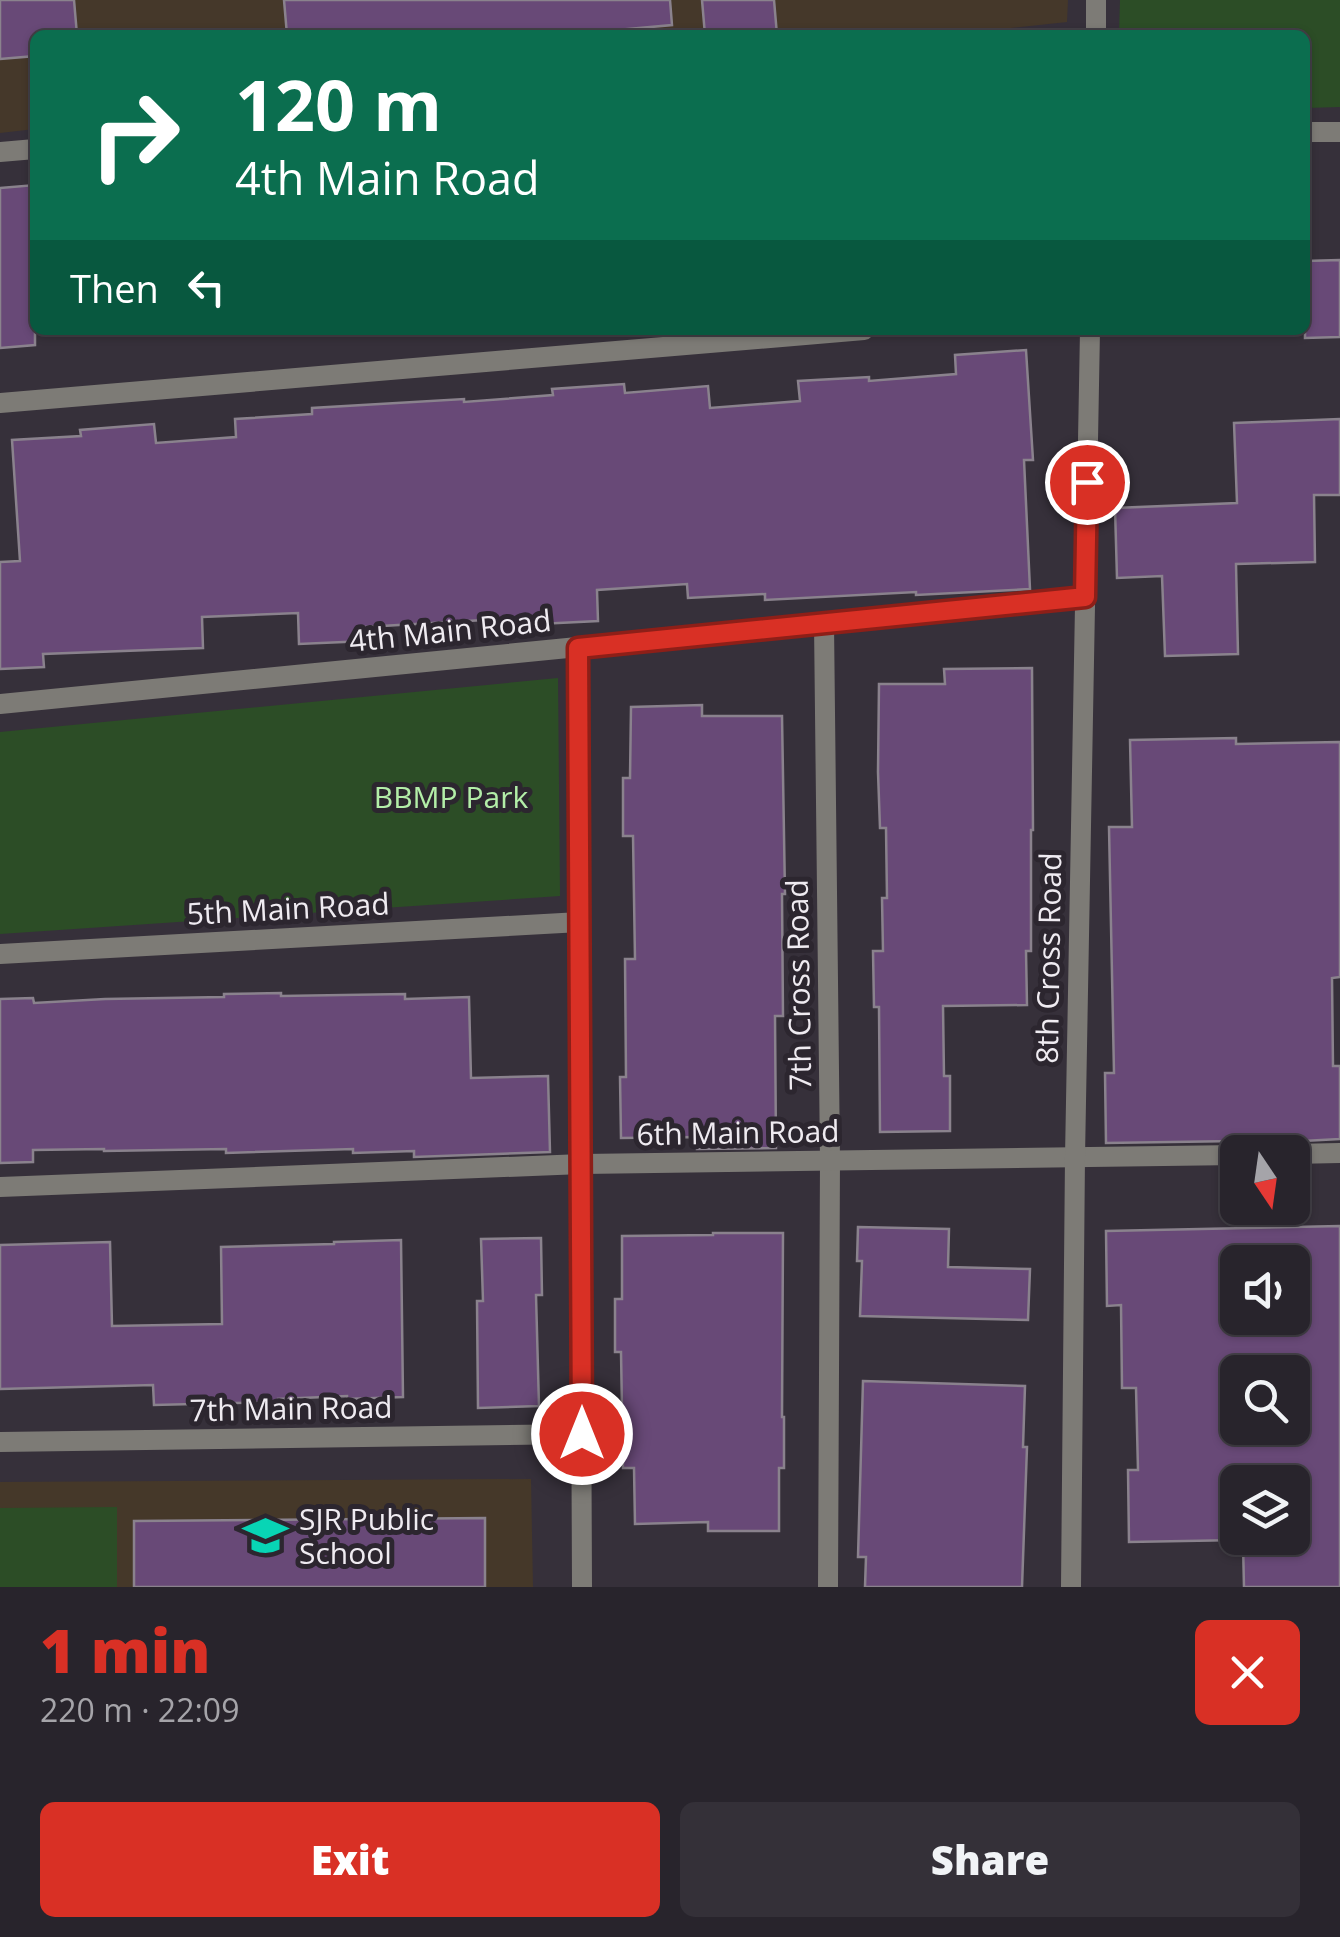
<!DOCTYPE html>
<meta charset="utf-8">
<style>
body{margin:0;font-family:"Open Sans",sans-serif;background:#343038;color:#f1f3f6;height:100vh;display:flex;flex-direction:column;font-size:38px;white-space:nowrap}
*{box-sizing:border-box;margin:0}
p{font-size:32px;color:#a5a4a9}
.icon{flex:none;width:55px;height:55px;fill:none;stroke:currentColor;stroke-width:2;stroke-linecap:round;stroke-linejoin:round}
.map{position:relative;height:1587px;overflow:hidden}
.side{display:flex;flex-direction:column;background:#28242c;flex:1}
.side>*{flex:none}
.banner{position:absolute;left:30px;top:30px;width:1280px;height:305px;border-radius:15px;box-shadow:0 2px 8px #0004,0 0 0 2px #444148;background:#0b6e4f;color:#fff;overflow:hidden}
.needle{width:65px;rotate:167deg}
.fabs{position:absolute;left:1220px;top:1135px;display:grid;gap:20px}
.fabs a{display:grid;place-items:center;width:90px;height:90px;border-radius:15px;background:#28242c;box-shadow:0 2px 8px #0004,0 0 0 2px #444148;font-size:50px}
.pin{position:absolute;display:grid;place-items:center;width:85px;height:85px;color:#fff;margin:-42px;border:5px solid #fff;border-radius:50%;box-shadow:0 2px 10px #0007}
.me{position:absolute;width:110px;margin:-55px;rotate:0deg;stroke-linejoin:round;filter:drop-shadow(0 0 8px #0008)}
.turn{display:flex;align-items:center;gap:35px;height:210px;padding:0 40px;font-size:45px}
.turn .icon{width:130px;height:130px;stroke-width:2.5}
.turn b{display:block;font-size:70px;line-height:85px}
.then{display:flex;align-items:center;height:95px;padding:0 40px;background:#0003;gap:20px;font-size:38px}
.round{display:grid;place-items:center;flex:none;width:105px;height:105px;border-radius:15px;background:#343038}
.overview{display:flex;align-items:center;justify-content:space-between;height:170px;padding:0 40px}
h1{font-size:60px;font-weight:800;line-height:75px;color:#d93025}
.primary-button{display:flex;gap:20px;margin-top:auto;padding:20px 40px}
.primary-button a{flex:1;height:115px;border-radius:15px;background:#d93025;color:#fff;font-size:40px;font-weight:800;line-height:115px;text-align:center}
.primary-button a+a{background:#343038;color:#f1f3f6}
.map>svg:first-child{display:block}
.commercial{fill:#45382a}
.education{fill:#453829}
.green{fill:#2c4d26}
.building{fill:#684977;stroke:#8a828d;stroke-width:2.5;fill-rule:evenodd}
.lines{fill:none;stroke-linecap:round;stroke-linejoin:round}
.minor{stroke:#7d7b76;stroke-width:20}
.route-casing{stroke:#8d1f18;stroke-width:25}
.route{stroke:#d93025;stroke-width:18}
.labels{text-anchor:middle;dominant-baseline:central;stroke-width:10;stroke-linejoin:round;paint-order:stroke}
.street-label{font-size:30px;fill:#efebf1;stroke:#2c262f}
.park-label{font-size:30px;fill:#b3eea8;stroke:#2c262f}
.poi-label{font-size:30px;fill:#efebf1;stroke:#2c262f;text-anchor:start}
</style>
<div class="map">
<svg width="1340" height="1587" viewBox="0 0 1340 1587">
<rect width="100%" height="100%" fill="#36303a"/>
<polygon class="commercial" points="0,0 1068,0 1067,22 944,35 35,35 35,129 0,133"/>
<polygon class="education" points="531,1479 533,1587 0,1587 0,1482"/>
<g class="green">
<polygon points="1120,0 1340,0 1340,107 1305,108 1305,35 1119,35"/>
<polygon points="558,678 560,896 0,934 0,732"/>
<polygon points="117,1507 117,1587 0,1587 0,1508"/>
</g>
<g class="building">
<polygon points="0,0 74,0 77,35 35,35 35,56 0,59"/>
<polygon points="284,0 670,0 672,25 607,31 607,35 287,35"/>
<polygon points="702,0 774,0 777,35 705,35"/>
<polygon points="35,185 35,345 0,348 0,188"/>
<polygon points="1340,260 1340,337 1305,338 1305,261"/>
<polygon points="1026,350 1033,460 1024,460 1030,589 916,595 916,592 765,600 765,594 688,598 687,584 597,590 598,621 519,625 519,618 365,627 366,641 299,644 298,613 202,617 203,648 43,654 44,667 0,669 0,562 20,561 12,440 81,436 80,430 154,424 156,443 236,437 235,419 312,414 312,408 464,399 464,402 553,395 552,389 624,384 625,393 708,386 710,408 800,401 798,381 869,377 869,381 956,374 955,355"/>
<polygon points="1340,419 1340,495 1314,495 1315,562 1236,564 1238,654 1165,656 1162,576 1117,578 1115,508 1237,503 1234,423"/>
<polygon points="1032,668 1033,830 1031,830 1031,951 1026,951 1027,1005 943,1006 944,1076 950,1076 950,1131 880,1132 879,1007 874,1007 873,951 883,951 882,898 887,898 886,828 880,828 878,772 879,684 945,684 944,669"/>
<polygon points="702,705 702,716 782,716 785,894 782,894 783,1016 775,1016 776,1148 697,1149 697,1137 621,1138 620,1077 626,1077 625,959 635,959 633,836 623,836 623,778 630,778 631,707"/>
<polygon points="1236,738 1236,744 1340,742 1340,977 1332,978 1333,1066 1340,1066 1340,1139 1245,1144 1237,1141 1106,1143 1105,1073 1114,1073 1109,827 1132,827 1130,740"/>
<polygon points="281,993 281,996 405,994 405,999 469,997 471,1078 548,1076 550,1152 414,1157 414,1151 353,1153 353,1149 226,1153 226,1149 104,1151 104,1149 33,1150 33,1162 0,1163 0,999 33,998 34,1003 105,999 224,997 224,994"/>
<path d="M1340,1226V1587H1244L1243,1543L1241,1544L1240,1540L1129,1542L1128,1470H1138L1136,1388H1122L1121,1305L1107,1306L1106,1231ZM1238,1262H1292V1318H1238ZM1238,1372H1292V1428H1238ZM1238,1482H1292V1538H1238Z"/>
<polygon points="858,1227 949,1229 948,1267 1030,1269 1028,1320 860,1316 862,1261 857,1261"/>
<polygon points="713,1233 783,1233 782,1417 784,1417 784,1468 779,1468 779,1531 708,1531 708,1522 635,1524 634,1468 623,1468 621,1352 615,1352 615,1299 622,1299 622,1236 713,1235"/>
<polygon points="541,1238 542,1295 536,1295 539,1406 478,1408 477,1301 483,1301 481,1239"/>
<polygon points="401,1240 403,1397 347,1399 347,1396 278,1399 278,1402 154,1405 153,1385 0,1389 0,1245 110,1242 112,1326 222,1324 221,1247 334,1244 334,1242"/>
<polygon points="863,1381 1025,1386 1023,1447 1027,1447 1022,1587 865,1587 866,1557 858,1557"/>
<polygon points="485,1518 485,1587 134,1587 134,1521"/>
</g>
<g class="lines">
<g class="minor">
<polyline points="1096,35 1096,0"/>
<polyline points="1305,132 1340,132"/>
<polyline points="0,152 35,149"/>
<polyline points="0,403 864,330"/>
<polyline points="824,623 830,1160 828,1587"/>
<polyline points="578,647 582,1587"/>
<polyline points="0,704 1085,597"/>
<polyline points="0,954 580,922"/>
<polyline points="1292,1154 1340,1153"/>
<polyline points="0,1187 582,1164 1238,1155"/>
<polyline points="0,1442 582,1434"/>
<polyline points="1071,1587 1075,1157 1090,330"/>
</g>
</g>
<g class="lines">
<defs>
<polyline id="route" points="582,1434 578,648 1085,597 1087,482"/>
</defs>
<use href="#route" class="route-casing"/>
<use href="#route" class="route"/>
</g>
<defs>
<symbol id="school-bare" viewBox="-9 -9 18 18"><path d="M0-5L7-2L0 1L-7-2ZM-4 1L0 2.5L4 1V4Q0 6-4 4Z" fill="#08d5b5" stroke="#2c262f" stroke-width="2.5" paint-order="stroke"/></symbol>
</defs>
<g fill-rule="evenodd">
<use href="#school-bare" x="234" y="1504" width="63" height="63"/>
</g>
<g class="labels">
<g class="street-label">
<text transform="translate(450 630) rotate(-6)">4th Main Road</text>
<text transform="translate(288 908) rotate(-3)">5th Main Road</text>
<text transform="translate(1048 958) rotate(-89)">8th Cross Road</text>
<text transform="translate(798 985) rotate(-91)">7th Cross Road</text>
<text transform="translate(738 1132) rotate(-1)">6th Main Road</text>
<text transform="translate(291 1408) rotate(-1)">7th Main Road</text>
</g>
<g class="park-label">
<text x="451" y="796">BBMP Park</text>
</g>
<g class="poi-label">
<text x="299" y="1518">SJR Public<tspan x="299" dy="34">School</tspan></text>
</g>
</g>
</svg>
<div class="fabs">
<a><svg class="needle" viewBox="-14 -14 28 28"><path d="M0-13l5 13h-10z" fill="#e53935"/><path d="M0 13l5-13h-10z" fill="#a5a4a9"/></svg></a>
<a><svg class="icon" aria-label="sound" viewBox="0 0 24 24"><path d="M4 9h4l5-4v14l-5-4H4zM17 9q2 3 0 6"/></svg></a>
<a><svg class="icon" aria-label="search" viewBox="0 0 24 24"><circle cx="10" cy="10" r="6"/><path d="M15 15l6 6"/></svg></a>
<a><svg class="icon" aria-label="layers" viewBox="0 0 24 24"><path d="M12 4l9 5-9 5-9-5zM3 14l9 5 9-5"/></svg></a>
</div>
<div class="pin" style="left:1087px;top:482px;background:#d93025"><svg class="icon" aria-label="arrive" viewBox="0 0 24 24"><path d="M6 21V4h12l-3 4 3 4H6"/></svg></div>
<svg class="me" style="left:582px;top:1434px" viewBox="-20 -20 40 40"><circle r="17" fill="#d93025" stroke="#fff" stroke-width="3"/><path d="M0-11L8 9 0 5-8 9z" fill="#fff"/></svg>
<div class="banner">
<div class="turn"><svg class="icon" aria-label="right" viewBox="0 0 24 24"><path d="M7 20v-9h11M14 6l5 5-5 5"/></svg><div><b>120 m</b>4th Main Road</div></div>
<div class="then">Then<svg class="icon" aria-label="left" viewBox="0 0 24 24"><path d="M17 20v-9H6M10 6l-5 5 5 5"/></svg></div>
</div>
</div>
<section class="side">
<div class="overview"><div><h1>1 min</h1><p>220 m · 22:09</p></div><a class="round" style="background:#d93025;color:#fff"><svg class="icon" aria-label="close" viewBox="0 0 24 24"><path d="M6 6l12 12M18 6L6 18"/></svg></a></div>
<div class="primary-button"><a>Exit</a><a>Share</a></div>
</section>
